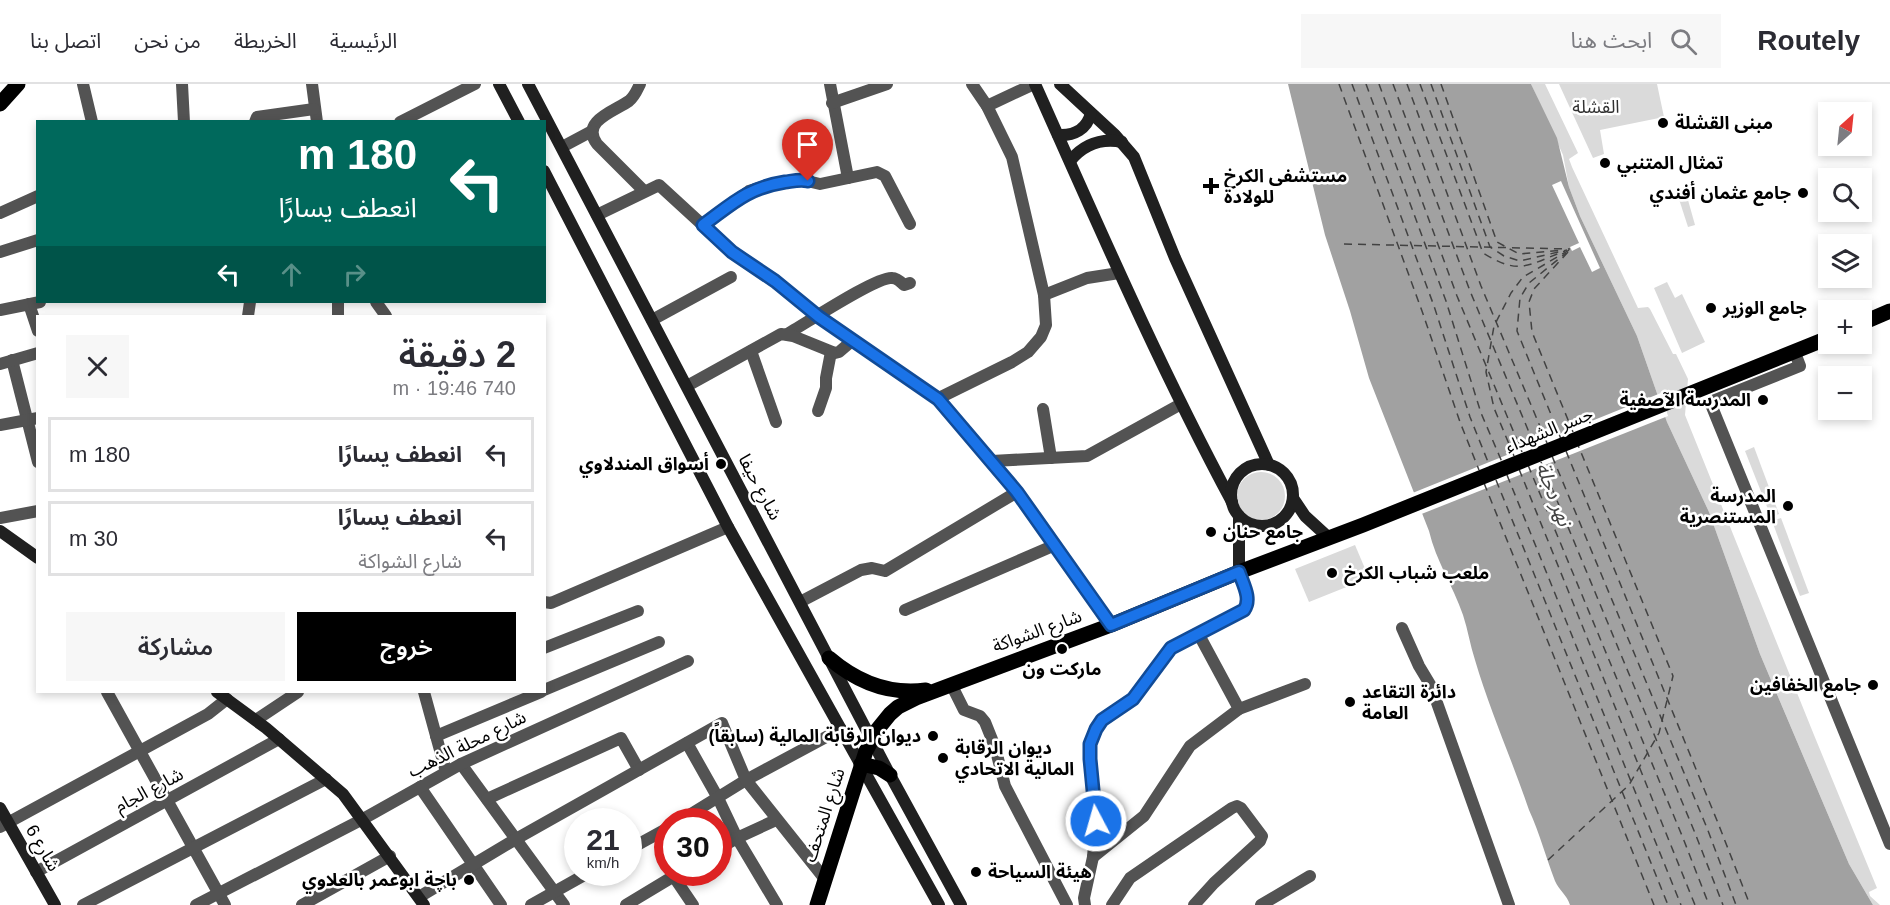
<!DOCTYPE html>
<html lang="ar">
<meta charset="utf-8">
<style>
body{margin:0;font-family:Arial,"Noto Sans Arabic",sans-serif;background:#f7f7f7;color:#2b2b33;direction:rtl;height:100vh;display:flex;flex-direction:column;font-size:22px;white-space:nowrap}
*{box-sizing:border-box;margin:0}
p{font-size:20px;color:#7c7c81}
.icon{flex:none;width:33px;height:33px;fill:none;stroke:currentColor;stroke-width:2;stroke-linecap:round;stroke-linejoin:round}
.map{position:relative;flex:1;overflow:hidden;direction:ltr}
.side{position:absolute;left:36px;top:231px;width:510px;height:378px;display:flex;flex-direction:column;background:#fff;border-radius:0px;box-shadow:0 3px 9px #0003;direction:rtl}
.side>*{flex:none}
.top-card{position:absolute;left:36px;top:36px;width:510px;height:183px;border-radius:0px;box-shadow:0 3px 9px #0003;direction:rtl;background:#00695c;color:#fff;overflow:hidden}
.needle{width:39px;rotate:27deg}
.controls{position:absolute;left:1818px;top:18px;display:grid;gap:12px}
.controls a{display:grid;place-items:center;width:54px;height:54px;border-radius:0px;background:#fff;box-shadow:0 3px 9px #0003;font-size:30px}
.speed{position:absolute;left:564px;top:724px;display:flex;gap:12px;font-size:30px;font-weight:700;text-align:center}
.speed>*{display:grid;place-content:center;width:78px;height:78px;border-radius:50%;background:#fff;box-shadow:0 3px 9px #0003;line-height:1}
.speed small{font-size:15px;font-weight:400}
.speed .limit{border:9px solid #d22;background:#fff;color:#111}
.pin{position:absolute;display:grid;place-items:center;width:51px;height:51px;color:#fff;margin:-62px -26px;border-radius:50% 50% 50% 0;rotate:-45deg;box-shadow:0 0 6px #0007}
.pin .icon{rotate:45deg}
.me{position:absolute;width:66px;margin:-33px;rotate:354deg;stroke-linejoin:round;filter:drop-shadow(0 0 4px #0008)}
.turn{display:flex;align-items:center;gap:21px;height:126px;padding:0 30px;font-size:27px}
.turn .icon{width:78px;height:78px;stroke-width:2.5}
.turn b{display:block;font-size:42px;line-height:51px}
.lanes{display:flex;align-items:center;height:57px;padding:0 30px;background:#0003;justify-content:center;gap:30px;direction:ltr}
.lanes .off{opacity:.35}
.round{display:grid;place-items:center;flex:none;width:63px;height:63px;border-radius:0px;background:#f7f7f7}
.overview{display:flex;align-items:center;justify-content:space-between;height:102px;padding:0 30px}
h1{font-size:36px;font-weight:600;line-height:45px}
.button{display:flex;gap:12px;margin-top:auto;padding:12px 30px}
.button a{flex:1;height:69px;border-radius:0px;background:#000;color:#fff;font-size:24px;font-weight:600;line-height:69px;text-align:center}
.button a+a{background:#f7f7f7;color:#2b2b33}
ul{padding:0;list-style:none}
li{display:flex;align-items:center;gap:18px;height:75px;margin:0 12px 9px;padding:0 18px;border:3px solid #e1e1e2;border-radius:0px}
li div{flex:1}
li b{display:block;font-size:22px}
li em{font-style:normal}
header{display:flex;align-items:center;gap:36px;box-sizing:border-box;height:84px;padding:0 30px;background:#fff;border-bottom:2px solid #e1e1e2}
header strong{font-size:28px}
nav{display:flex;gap:33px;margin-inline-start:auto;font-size:21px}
.search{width:420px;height:54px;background:#f7f7f7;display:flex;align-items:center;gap:15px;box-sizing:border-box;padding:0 21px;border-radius:0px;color:#7c7c81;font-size:22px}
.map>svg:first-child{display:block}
.green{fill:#dadada}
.water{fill:#a1a1a1}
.pier{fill:#fff}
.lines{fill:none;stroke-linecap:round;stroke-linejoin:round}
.ferry{stroke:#424242;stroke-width:1.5;stroke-dasharray:8 6;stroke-linecap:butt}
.street{stroke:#535353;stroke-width:12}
.secondary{stroke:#202020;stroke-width:12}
.primary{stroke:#000;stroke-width:15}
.route-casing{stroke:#114b97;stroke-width:15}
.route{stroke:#1a73e8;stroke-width:10}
.poi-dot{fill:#000;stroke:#fff;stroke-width:2}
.labels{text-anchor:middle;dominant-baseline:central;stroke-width:5;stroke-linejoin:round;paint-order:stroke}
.park-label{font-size:18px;fill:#313131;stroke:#fff}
.poi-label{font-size:18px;font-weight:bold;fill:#000;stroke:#fff;text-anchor:start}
.street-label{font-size:18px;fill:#000;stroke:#fff}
.water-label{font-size:20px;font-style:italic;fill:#424242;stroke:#fff}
</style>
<header>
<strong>Routely</strong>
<div class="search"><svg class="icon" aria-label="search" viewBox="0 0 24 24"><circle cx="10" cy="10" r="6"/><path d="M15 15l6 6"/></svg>ابحث هنا</div>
<nav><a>الرئيسية</a><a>الخريطة</a><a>من نحن</a><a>اتصل بنا</a></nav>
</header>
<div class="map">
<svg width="1890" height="821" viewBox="0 0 1890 821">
<rect width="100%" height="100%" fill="#fff"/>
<g class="green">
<polygon points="1531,0 1545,0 1578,69 1569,75 1572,83 1638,224 1648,223 1650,225 1673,270 1676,270 1688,295 1685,331 1814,651 1877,804 1869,808 1870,812 1880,821 1873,821 1849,780 1760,570 1709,428 1667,338 1637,252 1580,132 1569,103 1563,71"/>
<polygon points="1559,0 1657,0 1664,33 1600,46 1604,70 1593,74"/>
<polygon points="1686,109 1695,141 1688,143 1678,112"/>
<polygon points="1667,198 1675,214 1682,210 1705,258 1682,269 1654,204"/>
<polygon points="1754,363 1779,430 1771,433 1745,367"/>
<circle cx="1261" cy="412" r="24"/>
<polygon points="1781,434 1809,509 1800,512 1772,437"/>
<polygon points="1355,461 1369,494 1309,518 1295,485"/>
</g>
<path class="water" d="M1288,0H1531L1557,54L1569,103L1580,132L1637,252L1667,338L1709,428L1760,570L1779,615L1849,780L1873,821H1570C1567,811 1559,806 1555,797C1546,774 1540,750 1529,726C1512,676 1490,627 1475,576C1470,561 1468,546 1463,531C1453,502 1436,477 1429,447L1369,294L1350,227L1325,151Z"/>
<g class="pier">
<polygon points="1561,97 1600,184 1592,188 1580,163 1572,167 1570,163 1579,159 1552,101"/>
<polygon points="1661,309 1668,332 1419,431 1410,410"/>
</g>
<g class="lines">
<g class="ferry">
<polyline points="1339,0 1422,227 1460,338 1479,386"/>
<polyline points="1352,0 1434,222 1470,333 1490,383"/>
<polyline points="1366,0 1446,217 1481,329 1502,378"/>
<polyline points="1379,0 1457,212 1522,368"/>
<polyline points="1393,0 1470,207 1536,365"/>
<polyline points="1407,0 1481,202 1547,359"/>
<path d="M1420,0L1483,169C1520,192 1527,181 1565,167"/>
<polyline points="1431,0 1490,163 1504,172 1520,177 1567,166"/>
<polyline points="1441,0 1497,158 1519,170 1564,166"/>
<polyline points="1344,160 1570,165"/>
<polyline points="1568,168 1534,205 1529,218 1532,248 1573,348"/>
<polyline points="1561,355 1517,247 1520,214 1529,199 1566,169"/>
<polyline points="1566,367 1718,739 1750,821"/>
<polyline points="1514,372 1494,324 1486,288 1494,242 1511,209 1523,193 1571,165"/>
<polyline points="1552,372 1707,744 1736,821"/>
<polyline points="1541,378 1695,749 1723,821"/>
<polyline points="1528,381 1683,754 1709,821"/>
<polyline points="1519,385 1695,821"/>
<polyline points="1507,391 1681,821"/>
<polyline points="1496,396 1668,821"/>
<polyline points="1484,399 1654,821"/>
<polyline points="1548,776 1629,701 1659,649 1673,592 1578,361"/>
</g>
<g class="street">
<polyline points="83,0 92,38"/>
<polyline points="182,0 184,38"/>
<polyline points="312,0 317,38"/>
<path d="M640,0C637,6 635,12 629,17C615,27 580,37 597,60L644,107"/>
<polyline points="830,0 848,94"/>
<polyline points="832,19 887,0"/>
<polyline points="987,22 1034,0"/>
<polyline points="255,38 257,33 314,25"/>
<polyline points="400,38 475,0"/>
<polyline points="562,63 592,47"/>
<polyline points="0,129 38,112"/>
<polyline points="597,131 659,101 732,168 775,197 819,233 937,315 1017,408 1111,541"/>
<polyline points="703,141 749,107 768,101 803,96 820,100 877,88 885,92 910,140"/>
<polyline points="0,168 38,156"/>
<polyline points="1044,211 1087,194 1119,189"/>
<polyline points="338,218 338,232"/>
<polyline points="376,218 386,232"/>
<polyline points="29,220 38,247"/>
<polyline points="0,226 40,218"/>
<polyline points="248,232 250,218"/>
<polyline points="652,236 731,193"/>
<path d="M787,250C805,240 877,192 892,194C897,194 901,198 904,201L910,199"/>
<polyline points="751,267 776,338"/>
<polyline points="1795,269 1800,282 1710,318 1890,760"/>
<polyline points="12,276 38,378"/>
<polyline points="0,280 38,269"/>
<polyline points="687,302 781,250 793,252 835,269 839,268 853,256"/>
<polyline points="937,315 1012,278 1028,268 1041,253 1046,241 1044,211 1012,73 987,22 972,0"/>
<polyline points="1043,325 1051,374"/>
<polyline points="818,327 826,304 826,294 831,268"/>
<polyline points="0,341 38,334"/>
<polyline points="992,377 1087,372 1181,320"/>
<polyline points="0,434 38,427"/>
<polyline points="544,518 551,519 728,443"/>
<polyline points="800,518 861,486 872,484 885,487 1017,408"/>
<polyline points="905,526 1055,461"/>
<polyline points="1402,544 1419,582 1431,602 1509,821"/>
<polyline points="544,564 638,527"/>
<polyline points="951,600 964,626 980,632 985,638 995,663 1005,702 1067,821"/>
<polyline points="544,606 659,558"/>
<polyline points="107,608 225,821"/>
<polyline points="424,608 446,688"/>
<polyline points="1239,625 1305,600"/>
<polyline points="256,636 298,608"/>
<polyline points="436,652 541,608"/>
<polyline points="687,659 718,714 737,754 777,821"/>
<polyline points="461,680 564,821"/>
<polyline points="420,703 501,821"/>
<polyline points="487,715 621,654 639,686"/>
<polyline points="678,738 746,696 841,645"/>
<polyline points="0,743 208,630 227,615"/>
<polyline points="718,765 737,754 776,736"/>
<polyline points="628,766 668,744"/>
<polyline points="1093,773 1144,732 1190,662 1239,625 1198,549"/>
<polyline points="36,788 279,655"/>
<polyline points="674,793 693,821"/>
<polyline points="419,813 516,755 722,639 746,696 824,794"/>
<polyline points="83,821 326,695"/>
<polyline points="196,821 363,735 461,680 688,577"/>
<polyline points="302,821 390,772"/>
<polyline points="531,821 588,789"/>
<polyline points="626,821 679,789"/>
<path d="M1085,821L1084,814L1093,773L1096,737L1090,675V660L1096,645L1102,636L1133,615L1171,564L1244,526C1252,515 1243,500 1239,488"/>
<polyline points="1112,821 1130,794 1232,724 1237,722 1241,724 1262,752 1260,757 1214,799 1194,821"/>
<polyline points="1261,821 1310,792"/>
</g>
<g class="secondary">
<polyline points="499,0 519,38"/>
<polyline points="528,0 890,691 961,821"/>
<path d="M1035,0C1098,141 1159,282 1232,418"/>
<polyline points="1060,0 1115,51 1134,73 1175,174 1269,381"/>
<path d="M1058,51C1074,52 1087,45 1091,29"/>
<path d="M1070,77C1084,60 1101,54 1122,58"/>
<polyline points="544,87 728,443 939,821"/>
<circle cx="1262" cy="411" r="31"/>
<polyline points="1293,414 1305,432 1329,454"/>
<polyline points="0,447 38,474"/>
<polyline points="1239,488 1239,432"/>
<polyline points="217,608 266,644 343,710 424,821"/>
<polyline points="0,724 55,821"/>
</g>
<g class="primary">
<polyline points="0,20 18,0"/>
<polyline points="1862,239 1890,227"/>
<path d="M829,574C857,598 889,611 926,606"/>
<polyline points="861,680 879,684 890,691"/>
<polyline points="817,821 866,667 877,646 890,630 898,623 916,614 1111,541 1239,488 1363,441 1828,254"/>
</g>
</g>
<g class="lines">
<defs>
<path id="route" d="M808,97C801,95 793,97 785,98C747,104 732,120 703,141L732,168L775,197L819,233L938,315L1017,408L1111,541L1239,488C1243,500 1252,515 1244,526L1171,564L1133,615L1102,636L1096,645L1090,660V675L1096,737"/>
</defs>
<use href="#route" class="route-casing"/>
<use href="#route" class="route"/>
</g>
<g class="poi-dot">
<circle cx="1663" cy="39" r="6"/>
<circle cx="1605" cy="79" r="6"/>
<path d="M1208 93h6v6h6v6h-6v6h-6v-6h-6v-6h6z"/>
<circle cx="1803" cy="109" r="6"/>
<circle cx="1711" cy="224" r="6"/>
<circle cx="1763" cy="316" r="6"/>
<circle cx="721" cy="380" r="6"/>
<circle cx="1788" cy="422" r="6"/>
<circle cx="1211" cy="448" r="6"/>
<circle cx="1332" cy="489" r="6"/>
<circle cx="1062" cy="565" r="6"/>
<circle cx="1873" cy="601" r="6"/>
<circle cx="1350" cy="618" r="6"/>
<circle cx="933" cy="652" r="6"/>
<circle cx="943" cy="674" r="6"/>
<circle cx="976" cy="788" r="6"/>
<circle cx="469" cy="796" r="6"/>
</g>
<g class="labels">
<g class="park-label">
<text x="1596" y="23">القشلة</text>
</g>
<g class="poi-label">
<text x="1675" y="39">مبنى القشلة</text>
<text x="1617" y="79">تمثال المتنبي</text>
<text x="1224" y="92">مستشفى الكرخ<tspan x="1224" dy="21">للولادة</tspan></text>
<text x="1791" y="109" text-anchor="end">جامع عثمان أفندي</text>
<text x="1723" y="224">جامع الوزير</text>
<text x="1751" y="316" text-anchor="end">المدرسة الآصفية</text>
<text x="709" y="380" text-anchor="end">أسواق المندلاوي</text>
<text x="1776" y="412" text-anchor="end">المدرسة<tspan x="1776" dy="21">المستنصرية</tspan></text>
<text x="1223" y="448">جامع حنان</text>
<text x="1344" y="489">ملعب شباب الكرخ</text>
<text x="1062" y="585" text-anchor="middle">ماركت ون</text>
<text x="1861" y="601" text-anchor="end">جامع الخفافين</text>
<text x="1362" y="608">دائرة التقاعد<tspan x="1362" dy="21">العامة</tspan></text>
<text x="921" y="652" text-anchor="end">ديوان الرقابة المالية (سابقاً)</text>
<text x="955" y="664">ديوان الرقابة<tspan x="955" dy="21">المالية الاتحادي</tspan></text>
<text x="988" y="788">هيئة السياحة</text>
<text x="457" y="796" text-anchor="end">باچة ابوعمر بالعلاوي</text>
</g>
<g class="street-label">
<text transform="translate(1549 346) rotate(-22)">جسر الشهداء</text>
<text transform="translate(760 403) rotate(62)">شارع حيفا</text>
<text transform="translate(1037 547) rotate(-20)">شارع الشواكة</text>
<text transform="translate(467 660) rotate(-26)">شارع محلة الذهب</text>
<text transform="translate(149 706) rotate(-28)">شارع الجام</text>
<text transform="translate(824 731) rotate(-72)">شارع المتحف</text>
<text transform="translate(43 764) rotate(60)">شارع 6</text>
</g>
<g class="water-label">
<text transform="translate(1554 410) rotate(69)">نهر دجلة</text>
</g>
</g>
</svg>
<div class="controls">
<a><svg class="needle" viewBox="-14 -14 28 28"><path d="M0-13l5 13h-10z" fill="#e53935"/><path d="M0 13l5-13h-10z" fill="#7c7c81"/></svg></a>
<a><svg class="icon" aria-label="search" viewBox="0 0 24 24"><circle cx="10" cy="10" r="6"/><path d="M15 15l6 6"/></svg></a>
<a><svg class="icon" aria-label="layers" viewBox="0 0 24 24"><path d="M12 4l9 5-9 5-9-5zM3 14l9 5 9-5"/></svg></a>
<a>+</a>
<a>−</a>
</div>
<div class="speed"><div>21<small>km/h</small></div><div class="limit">30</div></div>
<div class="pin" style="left:808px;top:97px;background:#d93025"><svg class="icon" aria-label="arrive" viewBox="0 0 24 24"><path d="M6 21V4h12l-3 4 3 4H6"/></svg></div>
<svg class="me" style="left:1096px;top:737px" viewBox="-20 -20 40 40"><circle r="17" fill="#1a73e8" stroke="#fff" stroke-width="3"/><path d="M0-11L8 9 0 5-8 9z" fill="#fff"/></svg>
<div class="top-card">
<div class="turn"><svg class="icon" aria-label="left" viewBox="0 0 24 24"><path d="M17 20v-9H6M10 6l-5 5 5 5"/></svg><div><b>180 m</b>انعطف يسارًا</div></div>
<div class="lanes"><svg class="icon" aria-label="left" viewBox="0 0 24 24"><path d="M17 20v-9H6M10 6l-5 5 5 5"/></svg><svg class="icon off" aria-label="ahead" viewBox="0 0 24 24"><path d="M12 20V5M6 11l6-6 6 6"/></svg><svg class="icon off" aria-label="right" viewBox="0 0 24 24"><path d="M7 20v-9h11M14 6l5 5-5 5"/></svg></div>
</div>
<section class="side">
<div class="overview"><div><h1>2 دقيقة</h1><p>740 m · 19:46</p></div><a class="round"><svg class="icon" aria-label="close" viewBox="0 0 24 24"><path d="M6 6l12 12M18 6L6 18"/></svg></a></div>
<ul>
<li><svg class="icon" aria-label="left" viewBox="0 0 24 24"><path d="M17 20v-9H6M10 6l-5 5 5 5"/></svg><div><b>انعطف يسارًا</b></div><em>180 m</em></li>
<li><svg class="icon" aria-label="left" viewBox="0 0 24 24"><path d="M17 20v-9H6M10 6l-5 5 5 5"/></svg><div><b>انعطف يسارًا</b><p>شارع الشواكة</p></div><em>30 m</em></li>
</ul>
<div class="button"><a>خروج</a><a>مشاركة</a></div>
</section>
</div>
